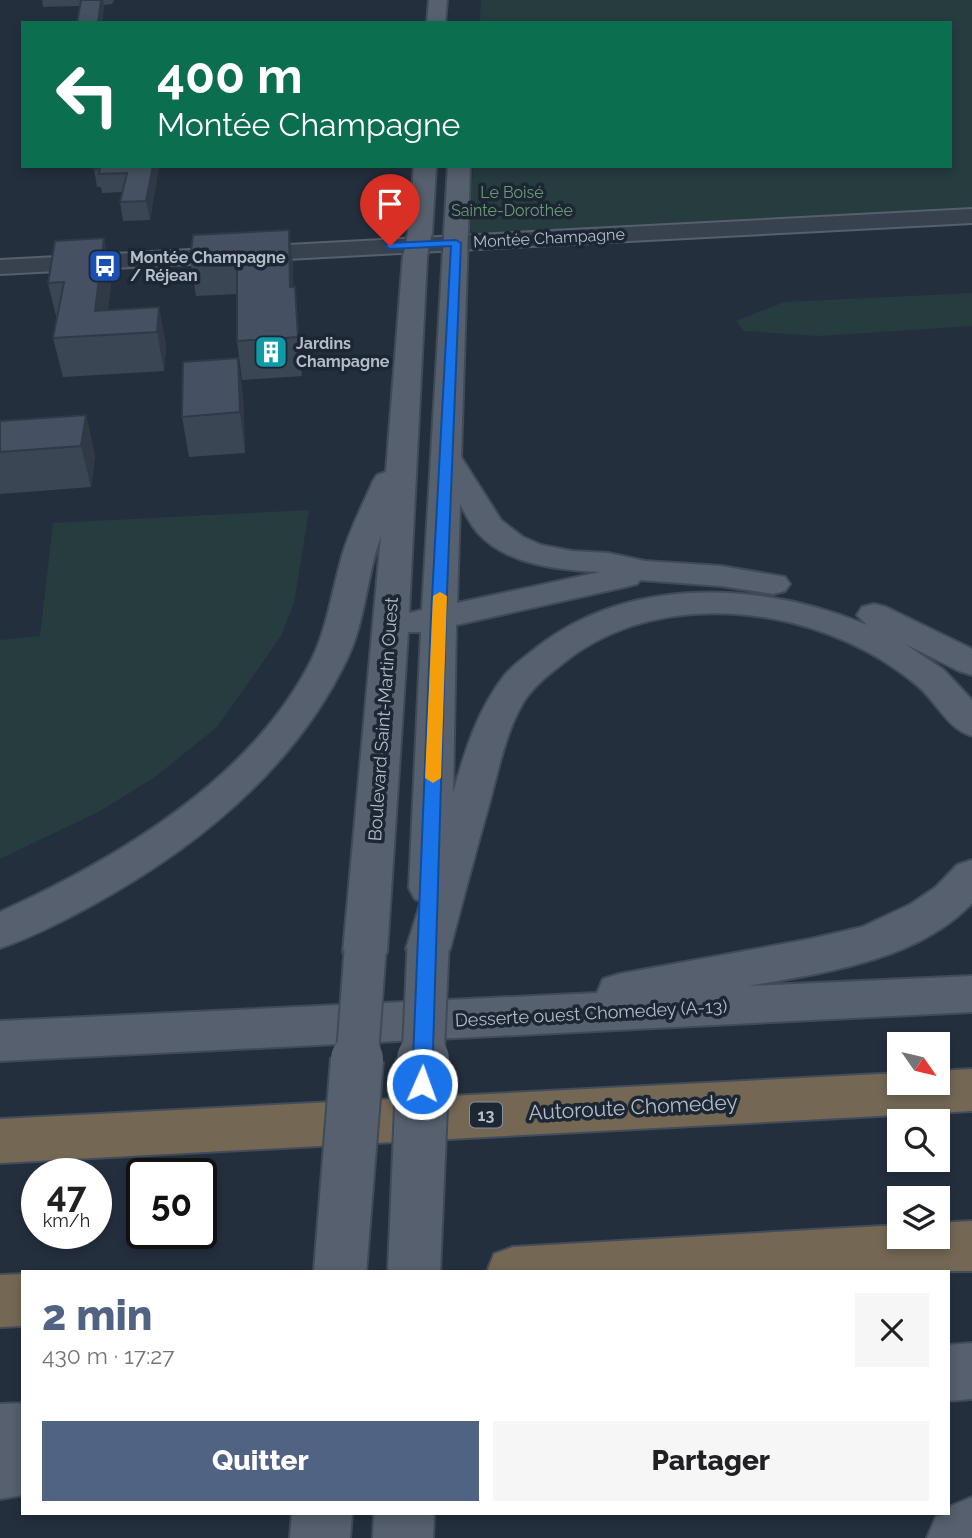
<!DOCTYPE html>
<html lang="fr">
<meta charset="utf-8">
<style>
body{margin:0;font-family:Raleway,sans-serif;background:#f6f6f6;color:#202124;height:100vh;display:flex;flex-direction:column;font-size:26px;white-space:nowrap}
*{box-sizing:border-box;margin:0}
p{font-size:23px;color:#757577}
.icon{flex:none;width:38px;height:38px;fill:none;stroke:currentColor;stroke-width:2;stroke-linecap:round;stroke-linejoin:round}
.map{position:relative;flex:1;overflow:hidden}
.sheet{position:absolute;left:21px;top:1270px;width:929px;height:245px;display:flex;flex-direction:column;background:#fff;border-radius:0px;box-shadow:0 4px 10px #0003}
.sheet>*{flex:none}
.guide{position:absolute;left:21px;top:21px;width:931px;height:147px;border-radius:0px;box-shadow:0 4px 10px #0003;background:#0b6e4f;color:#fff;overflow:hidden}
.needle{width:46px;rotate:124deg}
.controls{position:absolute;left:887px;top:1032px;display:grid;gap:14px}
.controls a{display:grid;place-items:center;width:63px;height:63px;border-radius:0px;background:#fff;box-shadow:0 4px 10px #0003;font-size:35px}
.speed{position:absolute;left:21px;top:1158px;display:flex;gap:14px;font-size:35px;font-weight:700;text-align:center}
.speed>*{display:grid;place-content:center;width:91px;height:91px;border-radius:50%;background:#fff;box-shadow:0 4px 10px #0003;line-height:1}
.speed small{font-size:18px;font-weight:400}
.speed .limit{border:4px solid #111;border-radius:10px;background:#fff;color:#111}
.pin{position:absolute;display:grid;place-items:center;width:60px;height:60px;color:#fff;margin:-72px -30px;border-radius:50% 50% 50% 0;rotate:-45deg;box-shadow:0 0 7px #0007}
.pin .icon{rotate:45deg}
.me{position:absolute;width:77px;margin:-38px;rotate:2deg;stroke-linejoin:round;filter:drop-shadow(0 0 5px #0008)}
.turn{display:flex;align-items:center;gap:24px;height:147px;padding:0 21px;font-size:32px}
.turn .icon{width:91px;height:91px;stroke-width:2.5}
.turn b{display:block;font-size:49px;line-height:60px}
.round{display:grid;place-items:center;flex:none;width:74px;height:74px;border-radius:0px;background:#f6f6f6}
.overview{display:flex;align-items:center;justify-content:space-between;height:119px;padding:0 21px}
h1{font-size:42px;font-weight:800;line-height:52px;color:#506383}
.button{display:flex;gap:14px;margin-top:auto;padding:14px 21px}
.button a{flex:1;height:80px;border-radius:0px;background:#506383;color:#fff;font-size:28px;font-weight:800;line-height:80px;text-align:center}
.button a+a{background:#f6f6f6;color:#202124}
.map>svg:first-child{display:block}
.green{fill:#263c3f}
.lines{fill:none;stroke-linecap:round;stroke-linejoin:round}
.minor-casing{stroke:#565f6c;stroke-width:4}
.major-casing{stroke:#414a57;stroke-width:4}
.highway-casing{stroke:#434c59;stroke-width:4}
.minor{fill:#38414e;fill-rule:evenodd}
.major{fill:#56606e;fill-rule:evenodd}
.highway{fill:#746855;fill-rule:evenodd}
.major-bridge-far1-casing{stroke:#414a57;stroke-width:45;stroke-linecap:butt}
.major-bridge-casing{stroke:#414a57;stroke-width:56;stroke-linecap:butt}
.major-bridge-far1{stroke:#56606e;stroke-width:41}
.major-bridge{stroke:#56606e;stroke-width:52}
.wall{fill:#3b4654}
.shaded-wall{fill:#303945}
.building{fill:#455162;stroke:#303945;stroke-width:2}
.route{fill:#1a73e8;stroke:#114b97;stroke-width:2}
.slow{fill:#f59e0b}
.labels{text-anchor:middle;dominant-baseline:central;stroke-width:7;stroke-linejoin:round;paint-order:stroke}
.far-park-label{font-size:16px;fill:#6b9a76;stroke:#1d2633}
.far-street-label{font-size:16px;fill:#b4bcc9;stroke:#1d2633}
.far-poi-label{font-size:16px;font-weight:bold;fill:#b4bcc9;stroke:#1d2633;text-anchor:start}
.shield{fill:#1d2633;stroke:#878f9c;stroke-width:2}
.shield-label{font-size:16px;font-weight:bold;fill:#b4bcc9}
.street-label{font-size:18px;fill:#b4bcc9;stroke:#1d2633}
.near-street-label{font-size:21px;fill:#b4bcc9;stroke:#1d2633}
</style>
<div class="map">
<svg width="972" height="1538" viewBox="0 0 972 1538">
<rect width="100%" height="100%" fill="#242f3e"/>
<g class="green">
<polygon points="481,0 972,0 972,211 477,236 468,228 473,166 950,166 950,23 480,23"/>
<polygon points="972,293 972,326 818,336 744,331 736,321 784,302"/>
<polygon points="309,510 294,603 281,636 217,727 155,777 100,811 0,859 0,640 40,636 53,523"/>
</g>
<g class="lines">
<defs>
<polygon id="minor" points="972,209 972,223 0,274 0,260"/>
<g id="major">
<polygon points="429,0 447,0 445,23 427,23"/>
<path d="M414,166H436L432,233L427,256L409,613L422,610L448,166H470L461,457L501,520L523,537L541,545L572,551L608,553L645,561L721,566L785,577L790,584L785,591L773,594L721,586L640,580L637,584L625,587L456,625L453,793C465,751 477,711 504,676C513,665 525,657 536,648C630,574 763,582 867,625L857,615L862,607L874,604L886,607L972,649V675L959,671L905,644L944,670L972,700V736C948,729 937,703 919,687C904,674 883,660 866,651C773,602 646,595 562,664C548,675 534,686 524,701C506,731 499,767 490,801C476,850 463,900 450,949L443,961L428,966L413,961L406,949L421,901L415,899L409,888L421,632H408L387,952L380,964L365,969L350,964L343,952L381,536C366,576 366,620 347,659C294,770 194,850 87,908C59,923 30,938 0,948V912C117,859 254,778 313,657C327,627 332,592 341,560C348,533 362,507 373,481L377,475L386,472L403,256L408,233ZM460,504C465,513 470,524 477,532C506,565 558,570 600,572L457,603Z"/>
<path d="M972,860V903C917,961 823,973 748,986L972,976V1012L0,1061V1021L597,993L603,979L619,974L810,939L862,927L911,904L936,887L957,865Z"/>
<polygon points="972,1343 972,1399 948,1401 948,1345"/>
<polygon points="23,1403 23,1495 0,1499 0,1404"/>
<polygon points="972,1497 972,1538 927,1538 936,1517 948,1514 951,1506"/>
<polygon points="292,1514 352,1514 350,1538 290,1538"/>
<polygon points="374,1514 434,1514 433,1538 373,1538"/>
</g>
<g id="highway">
<polygon points="972,1069 972,1111 0,1163 0,1119 900,1073 900,1083 938,1083 938,1071"/>
<polygon points="972,1221 972,1271 487,1272 494,1254 513,1247 900,1225 900,1237 938,1237 938,1223"/>
<polygon points="23,1274 23,1326 0,1327 0,1275"/>
</g>
</defs>
<use href="#minor" class="minor-casing"/>
<use href="#major" class="major-casing"/>
<use href="#highway" class="highway-casing"/>
<use href="#minor" class="minor"/>
<use href="#major" class="major"/>
<use href="#highway" class="highway"/>
<defs>
<g id="major-bridge-far1">
<polyline points="357,1061 365,952"/>
<polyline points="423,1061 428,949"/>
</g>
<g id="major-bridge">
<polyline points="340,1272 357,1059"/>
<polyline points="414,1272 423,1059"/>
</g>
</defs>
<use href="#major-bridge-far1" class="major-bridge-far1-casing"/>
<use href="#major-bridge" class="major-bridge-casing"/>
<use href="#major-bridge-far1" class="major-bridge-far1"/>
<use href="#major-bridge" class="major-bridge"/>
</g>
<g class="wall">
<polygon points="42,0 114,0 112,4 104,5 102,23 77,23 80,6 43,7"/>
<polygon points="159,166 150,220 123,221 120,202 122,192 102,193 101,187 97,187 94,169"/>
<polygon points="289,230 293,267 293,287 295,287 298,325 302,376 242,380 237,341 237,294 196,296 190,259"/>
<polygon points="112,275 108,310 159,307 166,346 164,371 63,377 53,338 57,320 48,283"/>
<polygon points="238,358 243,397 245,453 189,457 182,417"/>
<polygon points="86,415 95,456 91,487 0,494 0,421"/>
</g>
<g class="shaded-wall">
<polygon points="101,0 103,0 104,5 102,23 98,23"/>
<polygon points="153,166 159,166 150,220 146,201"/>
<polygon points="289,230 293,267 294,325 290,287"/>
<polygon points="104,238 112,275 105,335 95,311"/>
<polygon points="295,287 298,325 302,376 298,337"/>
<polygon points="159,307 166,346 164,371 157,332"/>
<polygon points="238,358 243,397 245,453 240,412"/>
<polygon points="86,415 95,456 91,487 81,446"/>
</g>
<g class="building">
<polygon points="81,0 101,0 98,23 77,23"/>
<polygon points="94,166 153,166 146,201 120,202 127,173 99,174 100,168 94,169"/>
<polygon points="289,230 290,287 295,287 298,337 237,341 237,256 190,259 193,235"/>
<polygon points="104,238 95,311 159,307 157,332 53,338 64,282 48,283 55,241"/>
<polygon points="238,358 240,412 182,417 183,362"/>
<polygon points="86,415 81,446 0,452 0,421"/>
</g>
<polygon class="route" points="456,240 461,243 446,617 432,1084 429,1090 422,1092 415,1090 412,1084 431,617 451,246 390,249 385,246 390,243"/>
<polygon class="slow" points="440,592 447,596 441,778 433,783 425,778 433,596"/>
<defs>
<symbol id="bus-square" viewBox="-11 -11 22 22"><rect x="-9" y="-9" width="18" height="18" rx="4" fill="#1a4fb4" stroke="#1d2633"/><path d="M-5-6H5V4H4V6H2V4H-2V6H-4V4H-5ZM-3.5-4V0h7V-4ZM-3.5 1.2v1.5H-2V1.2ZM2 1.2v1.5H3.5V1.2Z" fill="#fff"/></symbol>
<symbol id="building-square" viewBox="-11 -11 22 22"><rect x="-9" y="-9" width="18" height="18" rx="4" fill="#0f9aa8" stroke="#1d2633"/><path d="M-4-6H4V6H1V3H-1V6H-4ZM-2.5-4.3h1.7v1.8h-1.7ZM.8-4.3h1.7v1.8H.8ZM-2.5-1h1.7V.8h-1.7ZM.8-1h1.7V.8H.8Z" fill="#fff"/></symbol>
</defs>
<g fill-rule="evenodd">
<use href="#bus-square" x="86" y="247" width="38" height="38"/>
<use href="#building-square" x="252" y="333" width="38" height="38"/>
</g>
<g class="labels">
<g class="far-park-label">
<text x="512" y="192">Le Boisé<tspan x="512" dy="18">Sainte-Dorothée</tspan></text>
</g>
<g class="far-street-label">
<text transform="translate(549 238) rotate(-3)">Montée Champagne</text>
</g>
<g class="far-poi-label">
<text x="130" y="257">Montée Champagne<tspan x="130" dy="18">/ Réjean</tspan></text>
<text x="296" y="343">Jardins<tspan x="296" dy="18">Champagne</tspan></text>
</g>
<rect class="shield" x="470" y="1102.5" width="32" height="25" rx="5"/>
<g class="shield-label">
<text x="486" y="1115">13</text>
</g>
<g class="street-label">
<text transform="translate(383 719) rotate(-86)">Boulevard Saint-Martin Ouest</text>
<text transform="translate(591 1013) rotate(-3)">Desserte ouest Chomedey (A-13)</text>
</g>
<g class="near-street-label">
<text transform="translate(633 1107) rotate(-3)">Autoroute Chomedey</text>
</g>
</g>
</svg>
<div class="controls">
<a><svg class="needle" viewBox="-14 -14 28 28"><path d="M0-13l5 13h-10z" fill="#e53935"/><path d="M0 13l5-13h-10z" fill="#757577"/></svg></a>
<a><svg class="icon" aria-label="search" viewBox="0 0 24 24"><circle cx="10" cy="10" r="6"/><path d="M15 15l6 6"/></svg></a>
<a><svg class="icon" aria-label="layers" viewBox="0 0 24 24"><path d="M12 4l9 5-9 5-9-5zM3 14l9 5 9-5"/></svg></a>
</div>
<div class="speed"><div>47<small>km/h</small></div><div class="limit">50</div></div>
<div class="pin" style="left:390px;top:246px;background:#d93025"><svg class="icon" aria-label="arrive" viewBox="0 0 24 24"><path d="M6 21V4h12l-3 4 3 4H6"/></svg></div>
<svg class="me" style="left:422px;top:1084px" viewBox="-20 -20 40 40"><circle r="17" fill="#1a73e8" stroke="#fff" stroke-width="3"/><path d="M0-11L8 9 0 5-8 9z" fill="#fff"/></svg>
<div class="guide">
<div class="turn"><svg class="icon" aria-label="left" viewBox="0 0 24 24"><path d="M17 20v-9H6M10 6l-5 5 5 5"/></svg><div><b>400 m</b>Montée Champagne</div></div>
</div>
<section class="sheet">
<div class="overview"><div><h1>2 min</h1><p>430 m · 17:27</p></div><a class="round"><svg class="icon" aria-label="close" viewBox="0 0 24 24"><path d="M6 6l12 12M18 6L6 18"/></svg></a></div>
<div class="button"><a>Quitter</a><a>Partager</a></div>
</section>
</div>
